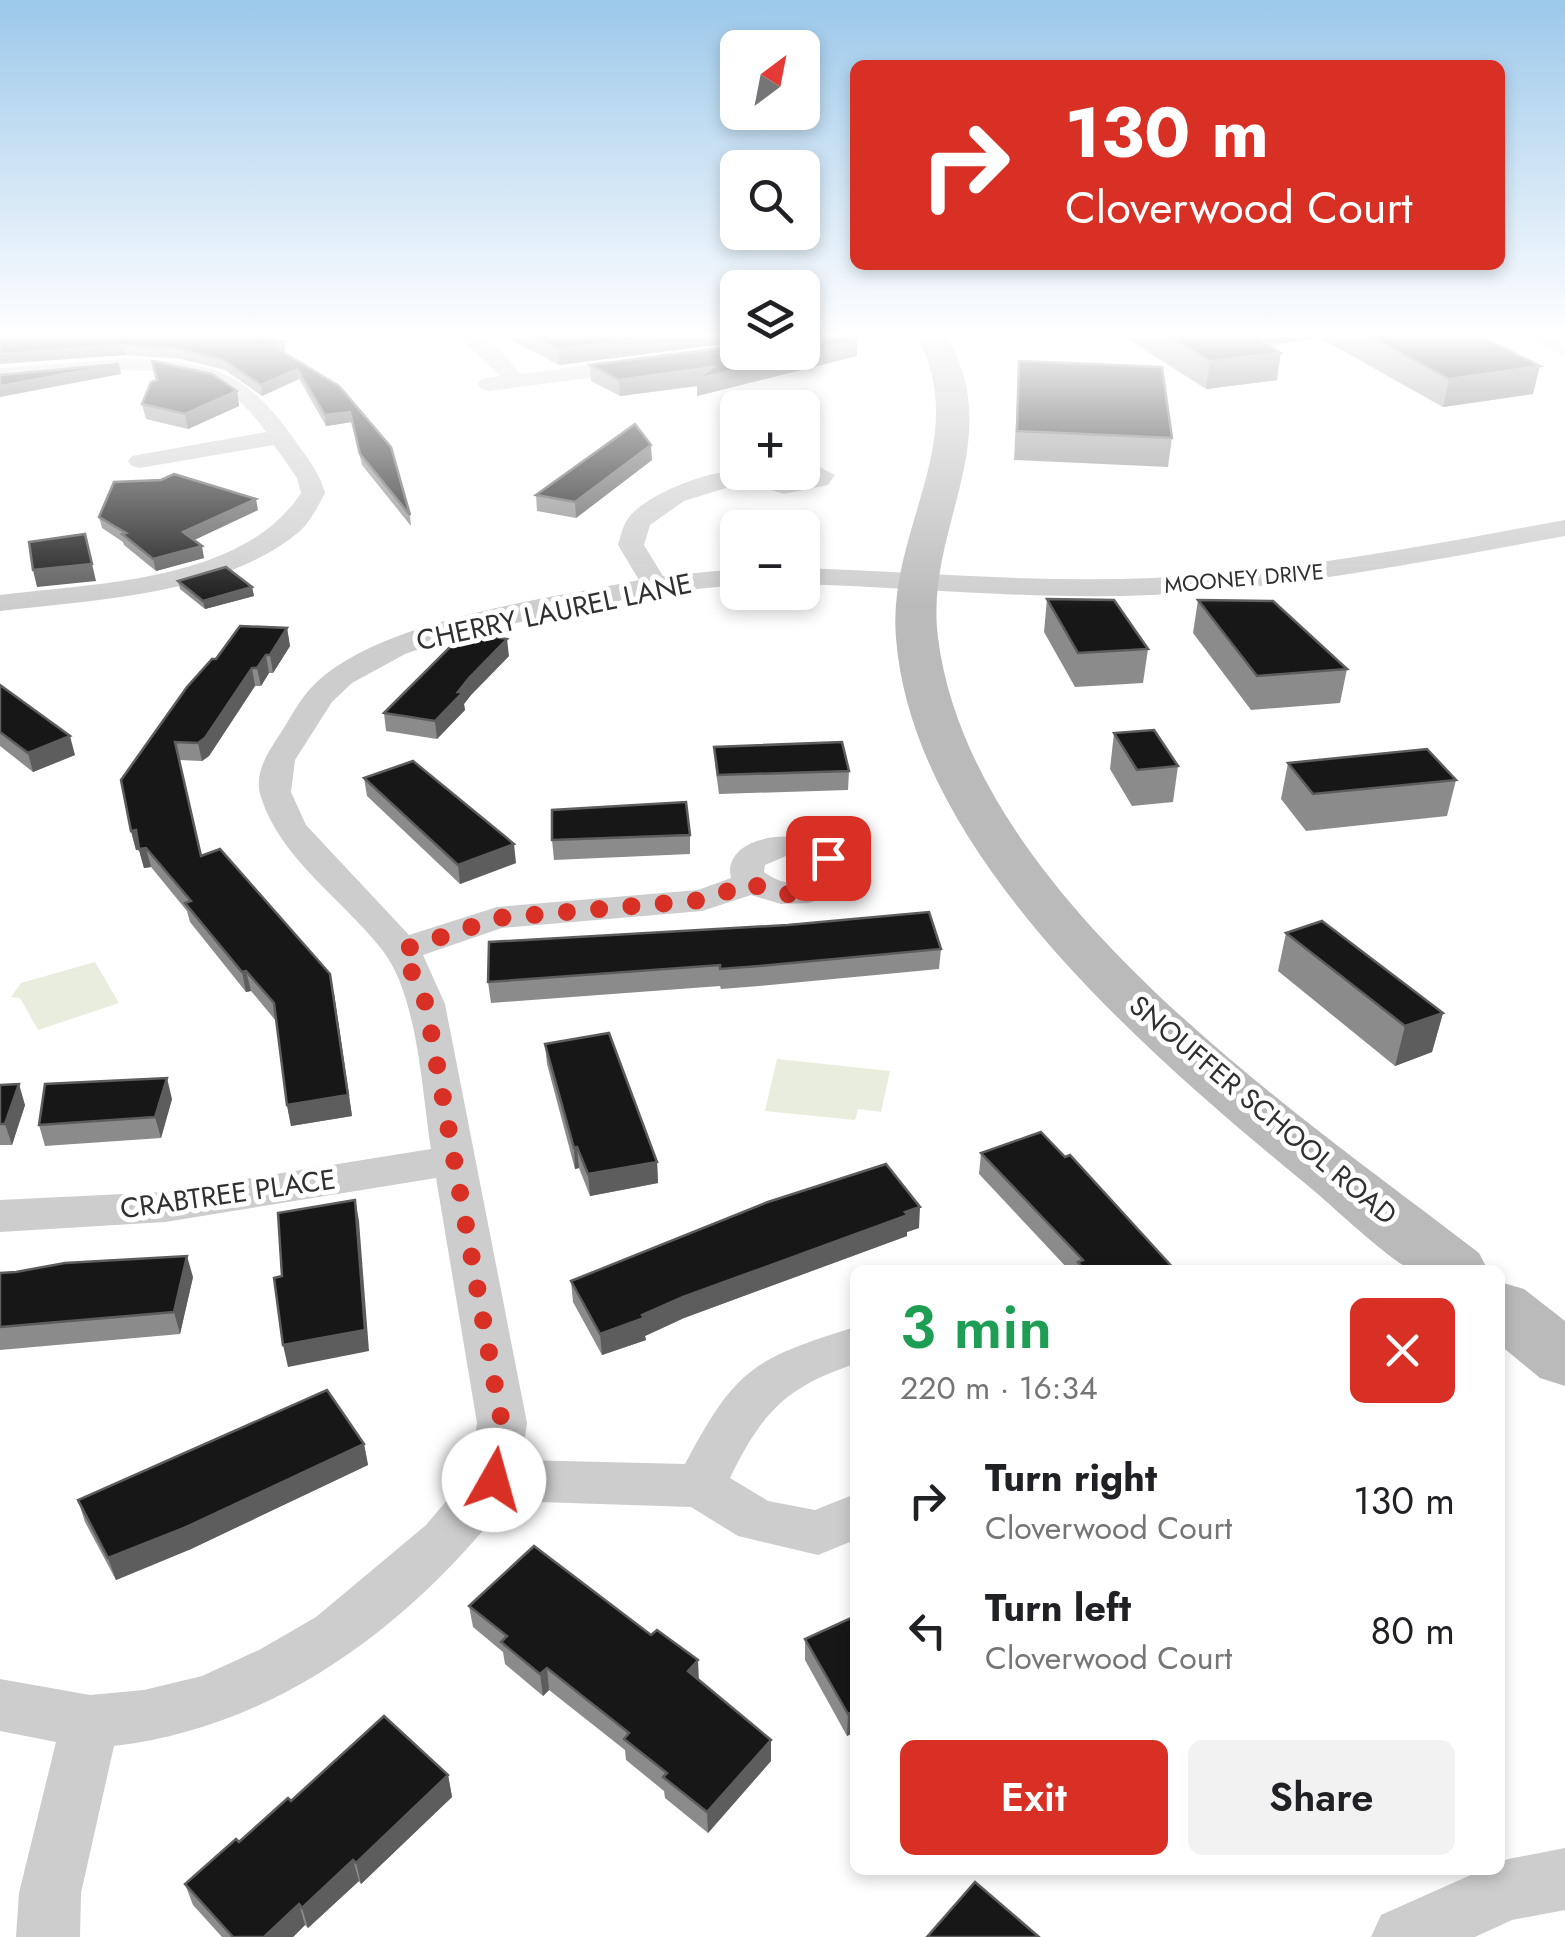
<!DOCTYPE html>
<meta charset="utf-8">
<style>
body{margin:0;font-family:Jost,sans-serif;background:#f2f2f2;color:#202124;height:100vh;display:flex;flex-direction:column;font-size:38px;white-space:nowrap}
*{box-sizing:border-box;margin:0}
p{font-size:32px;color:#757577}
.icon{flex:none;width:55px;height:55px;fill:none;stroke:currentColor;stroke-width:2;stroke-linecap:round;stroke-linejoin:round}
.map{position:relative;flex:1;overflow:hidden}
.panel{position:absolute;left:850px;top:1265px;width:655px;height:610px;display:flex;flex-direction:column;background:#fff;border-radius:15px;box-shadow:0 5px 15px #0003}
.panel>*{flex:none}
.banner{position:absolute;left:850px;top:60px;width:655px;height:210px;border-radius:15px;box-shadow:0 5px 15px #0003;background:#d93025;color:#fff;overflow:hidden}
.needle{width:65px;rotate:32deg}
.fabs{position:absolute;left:720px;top:30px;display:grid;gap:20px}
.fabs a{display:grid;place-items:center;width:100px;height:100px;border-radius:15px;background:#fff;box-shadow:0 5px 15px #0003;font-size:50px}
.pin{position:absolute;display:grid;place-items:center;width:85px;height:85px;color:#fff;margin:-42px;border-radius:20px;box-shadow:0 5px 15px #0006}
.me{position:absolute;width:110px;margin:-55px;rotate:7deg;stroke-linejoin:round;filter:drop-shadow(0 0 8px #0008)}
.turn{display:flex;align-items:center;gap:35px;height:210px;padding:0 50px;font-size:45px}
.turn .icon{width:130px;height:130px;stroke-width:2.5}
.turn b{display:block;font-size:70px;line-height:85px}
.round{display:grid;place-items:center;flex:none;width:105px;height:105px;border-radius:15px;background:#f2f2f2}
.headline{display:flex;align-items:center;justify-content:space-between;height:170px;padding:0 50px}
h1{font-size:60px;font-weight:600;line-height:75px;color:#1e9e55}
.action{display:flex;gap:20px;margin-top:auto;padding:20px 50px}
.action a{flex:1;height:115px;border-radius:15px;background:#d93025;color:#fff;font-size:40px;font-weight:600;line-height:115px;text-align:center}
.action a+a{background:#f2f2f2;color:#202124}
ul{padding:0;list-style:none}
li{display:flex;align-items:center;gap:30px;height:130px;padding:0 50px}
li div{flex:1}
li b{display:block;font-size:38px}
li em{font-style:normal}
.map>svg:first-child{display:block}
.green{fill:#e9edde}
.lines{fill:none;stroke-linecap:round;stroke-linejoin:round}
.street{fill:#cdcdcd;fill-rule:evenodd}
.secondary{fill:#bababa;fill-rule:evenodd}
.wall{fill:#8b8b8b}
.shaded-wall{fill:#5d5d5d}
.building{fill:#171717;stroke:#5d5d5d;stroke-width:2.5}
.route{stroke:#d93025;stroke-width:18;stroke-dasharray:0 32.4}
.labels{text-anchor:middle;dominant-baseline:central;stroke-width:10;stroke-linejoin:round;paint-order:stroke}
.far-street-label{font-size:22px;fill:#303030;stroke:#fff}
.street-label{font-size:28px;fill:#303030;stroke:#fff}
</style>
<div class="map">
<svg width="1565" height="1937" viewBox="0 0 1565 1937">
<rect width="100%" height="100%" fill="#fff"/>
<g class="green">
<polygon points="95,962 119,1003 38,1030 20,998 11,997 21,983"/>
<polygon points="777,1059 890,1071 881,1112 858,1109 855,1120 765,1111"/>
</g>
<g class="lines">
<g class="street">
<path d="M460,337C491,337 502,349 520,374L738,346V352H752L742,358L489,391L481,389L478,384L481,379L500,376Z"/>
<polygon points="1527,337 1553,337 1565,343 1565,357"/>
<path d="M126,359C210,362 244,368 294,439C306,457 320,472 325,493C318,506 311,521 300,531C225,595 94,600 0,611V595C95,583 243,582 301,493L297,478L274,445L140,468L132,466L128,461L132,456L266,432C252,413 237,395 216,385C160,358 60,375 0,382V368Z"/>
<path d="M802,458L835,475L828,485L784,494L748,483L726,488L684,501L650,525L644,545L663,576L738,569V585L655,593L460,635L405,654L352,683L332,702L295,760L291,792L306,825L409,935L497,907L698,890L731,878C720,831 819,820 850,866L847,879L833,895L809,903L781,904L751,895L702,911L502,928L423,955L445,1004L527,1423L522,1460L685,1464C736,1368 753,1359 855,1327V1364C785,1387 762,1413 730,1478L768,1501L815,1510L855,1494V1540L818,1555L738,1536L691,1507L507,1501C410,1626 274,1728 114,1746L81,1893L80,1937H16L19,1893L56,1742L0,1731V1679L90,1695L144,1690L202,1676L259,1650L316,1617L426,1525L470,1473L477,1423L436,1178L165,1222L0,1232V1200L165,1192L431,1149C422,1092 418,997 383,951C344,900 280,859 261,797C253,774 268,752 280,734C290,719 298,702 310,689C372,620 549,599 639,580L618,545C621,535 623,524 630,516C648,494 709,470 737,471C758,471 781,481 805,477L798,472H802ZM786,856L800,857L815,867L813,875C798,889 779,883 764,872L765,865Z"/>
<path d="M1565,520V536C1428,561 1291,588 1152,595C1035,600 919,588 802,584V568C919,572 1035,583 1152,578C1291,572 1428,545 1565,520Z"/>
<polygon points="1565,1848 1565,1910 1512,1920 1475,1937 1371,1937 1381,1915 1482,1870 1500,1870 1500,1862 1508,1859"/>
</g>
<g class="secondary">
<path d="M917,337H947C1008,441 924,529 938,638C971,894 1288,1106 1479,1253L1488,1270C1465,1270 1435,1275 1413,1270C1396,1266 1331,1205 1313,1190C1154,1059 913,857 896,638C887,529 973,440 917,337Z"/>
<polygon points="1500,1282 1524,1289 1565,1321 1565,1386 1540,1378 1500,1345"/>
</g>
</g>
<g class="wall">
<polygon points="505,337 738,337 738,342 559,365"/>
<polygon points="1125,337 1482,337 1533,394 1443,407 1320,338 1269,345 1277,380 1206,389"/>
<polygon points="0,338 285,351 283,352 339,386 410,515 411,526 362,465 352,422 326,426 299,379 262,396 225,370 181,359 126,355"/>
<polygon points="857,356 697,396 697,386 620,396 591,381 590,365"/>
<polygon points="152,361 237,391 239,406 188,429 146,419 142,404 157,380"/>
<polygon points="1019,361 1172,438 1168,467 1014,460"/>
<polygon points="652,460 576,518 537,511 536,495"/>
<polygon points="258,510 193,540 204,558 156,571 124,545 123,542 102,528 99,517"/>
<polygon points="178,581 252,587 254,596 205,609 180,589"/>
<polygon points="1047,599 1148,649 1143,683 1075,687 1044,632"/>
<polygon points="1198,600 1347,669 1340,703 1251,710 1193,633"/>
<polygon points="287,628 290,646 273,673 269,673 261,686 255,686 209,756 202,761 179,760 201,856 334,994 352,1116 291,1126 287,1105 276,1021 251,991 246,992 190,922 187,911 151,867 144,868 139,850 136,850 131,831 216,659"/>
<polygon points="509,656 471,695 464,704 465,710 437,739 386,731 384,713"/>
<polygon points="0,685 75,755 33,772 0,746"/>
<polygon points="1114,733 1178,766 1173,802 1132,806 1110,769"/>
<polygon points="714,747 849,771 848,790 719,794 715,765"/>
<polygon points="1288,763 1456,780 1447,816 1306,831 1281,799"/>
<polygon points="364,778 516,863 460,884 367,796"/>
<polygon points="690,835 690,854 554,860 552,840"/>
<polygon points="1286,933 1443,1013 1432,1052 1395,1066 1278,971"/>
<polygon points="941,949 939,969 759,986 721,989 720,986 491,1003 488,982"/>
<polygon points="545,1044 657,1162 658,1183 590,1196 579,1168 575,1169 547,1064"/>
<polygon points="0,1085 25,1105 12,1145 0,1145"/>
<polygon points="172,1099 161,1138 45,1146 39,1125"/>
<polygon points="981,1153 1175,1270 1069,1270 979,1174"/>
<polygon points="919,1228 907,1232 907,1236 684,1318 645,1336 646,1340 602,1355 573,1302 571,1281"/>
<polygon points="0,1273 193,1277 180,1334 0,1350"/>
<polygon points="364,1444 368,1465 191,1549 116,1580 85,1522 78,1500"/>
<polygon points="469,1606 699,1681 771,1761 708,1833 665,1798 664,1791 626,1760 625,1750 549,1690 543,1696 505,1664 503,1652 473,1627"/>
<polygon points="855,1623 855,1732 847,1736 805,1660 805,1639"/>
<polygon points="448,1775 452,1797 361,1884 359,1881 308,1928 305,1925 293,1937 222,1937 193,1905 185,1884 291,1801"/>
</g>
<g class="shaded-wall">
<polygon points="654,337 737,337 738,342 559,365 558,349"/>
<polygon points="1233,337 1320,337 1320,338 1231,351"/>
<polygon points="857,340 857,356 697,396 697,386 620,396 619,380"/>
<polygon points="284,341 285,351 275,356 273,346"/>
<polygon points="124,345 126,355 0,364 0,354"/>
<polygon points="1281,353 1277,380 1206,389 1210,361"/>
<polygon points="119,364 121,374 0,397 0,386"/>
<polygon points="1540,366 1533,394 1443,407 1449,379"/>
<polygon points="297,369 299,379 262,396 261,385"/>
<polygon points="237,391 239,406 188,429 185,414"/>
<polygon points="350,412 352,422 326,426 325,415"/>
<polygon points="651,445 652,460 576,518 575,502"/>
<polygon points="256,499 258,510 186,544 183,532"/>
<polygon points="85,534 96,581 37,587 33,570"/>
<polygon points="202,546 204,558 156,571 153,559"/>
<polygon points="252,587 254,596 205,609 203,601"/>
<polygon points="287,628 290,646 273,673 270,655"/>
<polygon points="507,639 509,656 471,695 464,704 465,710 437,739 435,721 469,678"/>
<polygon points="266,655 269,673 261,686 257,668"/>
<polygon points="252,668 255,686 209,756 202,761 198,743"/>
<polygon points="70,736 75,755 33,772 28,753"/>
<polygon points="136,830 146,848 151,867 144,868 139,850 136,850 131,831"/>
<polygon points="514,844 516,863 460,884 458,865"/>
<polygon points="246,971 251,991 246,992 242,972"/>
<polygon points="334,994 352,1116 291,1126 287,1105"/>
<polygon points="1443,1013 1432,1052 1395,1066 1405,1026"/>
<polygon points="167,1078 172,1099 161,1138 155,1117"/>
<polygon points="19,1084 25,1105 12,1145 5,1124"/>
<polygon points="577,1147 579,1168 575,1169 574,1148"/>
<polygon points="657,1162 658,1183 590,1196 588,1174"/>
<polygon points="355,1200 359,1221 369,1351 288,1367 283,1345"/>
<polygon points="920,1207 919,1228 907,1232 907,1236 684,1318 645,1336 646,1340 602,1355 600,1334 683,1297"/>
<polygon points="187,1256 193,1277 180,1334 174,1312"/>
<polygon points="364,1444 368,1465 191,1549 116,1580 108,1558"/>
<polygon points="698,1660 699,1682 688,1671"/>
<polygon points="547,1668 549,1690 543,1696 540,1674"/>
<polygon points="855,1711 855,1732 847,1736 848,1714"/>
<polygon points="771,1740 771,1761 708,1833 707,1812"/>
<polygon points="448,1775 452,1797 361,1884 356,1863"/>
<polygon points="353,1860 359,1881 308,1928 302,1908"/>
<polygon points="299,1904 305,1925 293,1937 264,1937"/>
</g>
<g class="building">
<polygon points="259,337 284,341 273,346 339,386 391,447 410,515 360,454 350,412 325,415 297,369 261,385 223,360 179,349 124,345 0,354 0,338 5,337"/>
<polygon points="534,337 654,337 558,349"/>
<polygon points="802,337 850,337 857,340 697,379 713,367 619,380 590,365 738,346 738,352 802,352"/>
<polygon points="1171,337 1256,337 1281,353 1210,361"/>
<polygon points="1371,337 1482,337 1540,366 1449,379"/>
<polygon points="152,361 212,374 237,391 185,414 142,404 151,382 157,380"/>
<polygon points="1019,361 1162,367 1172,438 1017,431"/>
<polygon points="119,364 0,386 0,375"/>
<polygon points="635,424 651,445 575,502 536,495"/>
<polygon points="174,474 256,499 183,532 202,546 153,559 122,534 126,533 99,517 114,482 161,480"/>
<polygon points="85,534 92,564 33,570 29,542"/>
<polygon points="226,567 252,587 203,601 178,581"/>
<polygon points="1047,599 1114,600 1148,649 1078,653"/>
<polygon points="1198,600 1273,601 1347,669 1257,676"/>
<polygon points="240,626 287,628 270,655 266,655 257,668 252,668 205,738 198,743 175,742 201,856 220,849 330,974 348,1095 287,1105 274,1003 246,971 242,972 185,903 191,901 146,848 139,849 136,830 131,831 121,780 187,687 212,659 216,659"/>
<polygon points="465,632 507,639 469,678 458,692 463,692 435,721 384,713"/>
<polygon points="0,685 70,736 28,753 0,732"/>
<polygon points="1154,730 1178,766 1137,770 1114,733"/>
<polygon points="842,742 849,771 718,775 714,747"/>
<polygon points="1427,749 1456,780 1313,794 1288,763"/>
<polygon points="413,761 514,844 458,865 364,778"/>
<polygon points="686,802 690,835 552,840 552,810"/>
<polygon points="929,912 941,949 759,966 720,969 720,965 488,982 489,942 788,925"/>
<polygon points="1322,921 1443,1013 1405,1026 1286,933"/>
<polygon points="609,1033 657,1162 588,1174 577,1147 574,1148 545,1044"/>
<polygon points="167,1078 155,1117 39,1125 45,1084"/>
<polygon points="19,1084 5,1124 0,1124 0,1085"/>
<polygon points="1041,1132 1065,1157 1070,1155 1175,1270 1084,1270 1078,1262 1083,1260 981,1153"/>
<polygon points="886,1164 920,1207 905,1212 908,1215 683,1297 642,1315 644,1318 600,1334 571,1281 768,1202"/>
<polygon points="355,1200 365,1330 283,1345 274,1278 282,1276 278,1213"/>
<polygon points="187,1256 174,1312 0,1327 0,1273 16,1272 65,1263"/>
<polygon points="327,1390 364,1444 184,1528 108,1558 78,1500"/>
<polygon points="534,1546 651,1635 657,1630 698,1660 688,1671 771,1740 707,1812 663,1777 667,1773 624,1739 629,1733 547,1668 540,1674 501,1642 507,1636 469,1606"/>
<polygon points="851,1618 855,1623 855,1711 848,1714 805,1639"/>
<polygon points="384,1716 448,1775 356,1863 353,1860 302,1908 299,1904 264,1937 233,1937 185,1884 236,1839 239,1842 288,1798 291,1801"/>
<polygon points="975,1882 1039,1937 927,1937"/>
</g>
<linearGradient id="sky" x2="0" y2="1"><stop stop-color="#9cc8ea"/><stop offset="0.55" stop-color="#fff"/><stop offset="1" stop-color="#fff" stop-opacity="0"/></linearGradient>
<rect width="1565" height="608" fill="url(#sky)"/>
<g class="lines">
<path class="route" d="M494,1480L502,1423L495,1386L426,1004L402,950L498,918L702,900L752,883C775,898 804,898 827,882L833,866L828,858"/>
</g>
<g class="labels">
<g class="far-street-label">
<text transform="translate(1244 578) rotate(-5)">MOONEY DRIVE</text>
</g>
<g class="street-label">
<text transform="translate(554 612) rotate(-12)">CHERRY LAUREL LANE</text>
<text transform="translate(1263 1110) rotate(40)">SNOUFFER SCHOOL ROAD</text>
<text transform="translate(228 1194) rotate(-8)">CRABTREE PLACE</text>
</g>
</g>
</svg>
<div class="fabs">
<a><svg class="needle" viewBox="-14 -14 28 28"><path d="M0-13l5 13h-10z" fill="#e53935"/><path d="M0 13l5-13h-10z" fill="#757577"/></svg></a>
<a><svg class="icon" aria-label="search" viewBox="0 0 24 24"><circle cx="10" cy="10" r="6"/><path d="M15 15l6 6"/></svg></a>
<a><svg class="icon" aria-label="layers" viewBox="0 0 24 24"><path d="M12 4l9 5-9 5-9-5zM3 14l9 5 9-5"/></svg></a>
<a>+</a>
<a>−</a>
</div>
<div class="pin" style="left:828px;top:858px;background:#d93025"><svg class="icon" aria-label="arrive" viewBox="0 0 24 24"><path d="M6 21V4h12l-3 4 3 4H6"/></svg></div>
<svg class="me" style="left:494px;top:1480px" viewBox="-20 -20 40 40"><circle r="19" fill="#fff"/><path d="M0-13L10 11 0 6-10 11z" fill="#d93025"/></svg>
<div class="banner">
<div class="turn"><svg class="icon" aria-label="right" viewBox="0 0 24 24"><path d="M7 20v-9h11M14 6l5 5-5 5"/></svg><div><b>130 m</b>Cloverwood Court</div></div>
</div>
<section class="panel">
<div class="headline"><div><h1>3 min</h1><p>220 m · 16:34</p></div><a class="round" style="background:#d93025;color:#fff"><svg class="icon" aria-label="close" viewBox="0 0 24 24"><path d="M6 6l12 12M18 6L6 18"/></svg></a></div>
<ul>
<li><svg class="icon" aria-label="right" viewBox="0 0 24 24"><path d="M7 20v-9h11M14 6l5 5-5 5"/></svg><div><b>Turn right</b><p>Cloverwood Court</p></div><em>130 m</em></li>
<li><svg class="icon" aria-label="left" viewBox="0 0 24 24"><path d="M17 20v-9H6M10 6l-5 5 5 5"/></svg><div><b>Turn left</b><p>Cloverwood Court</p></div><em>80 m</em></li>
</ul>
<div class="action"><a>Exit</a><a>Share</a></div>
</section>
</div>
